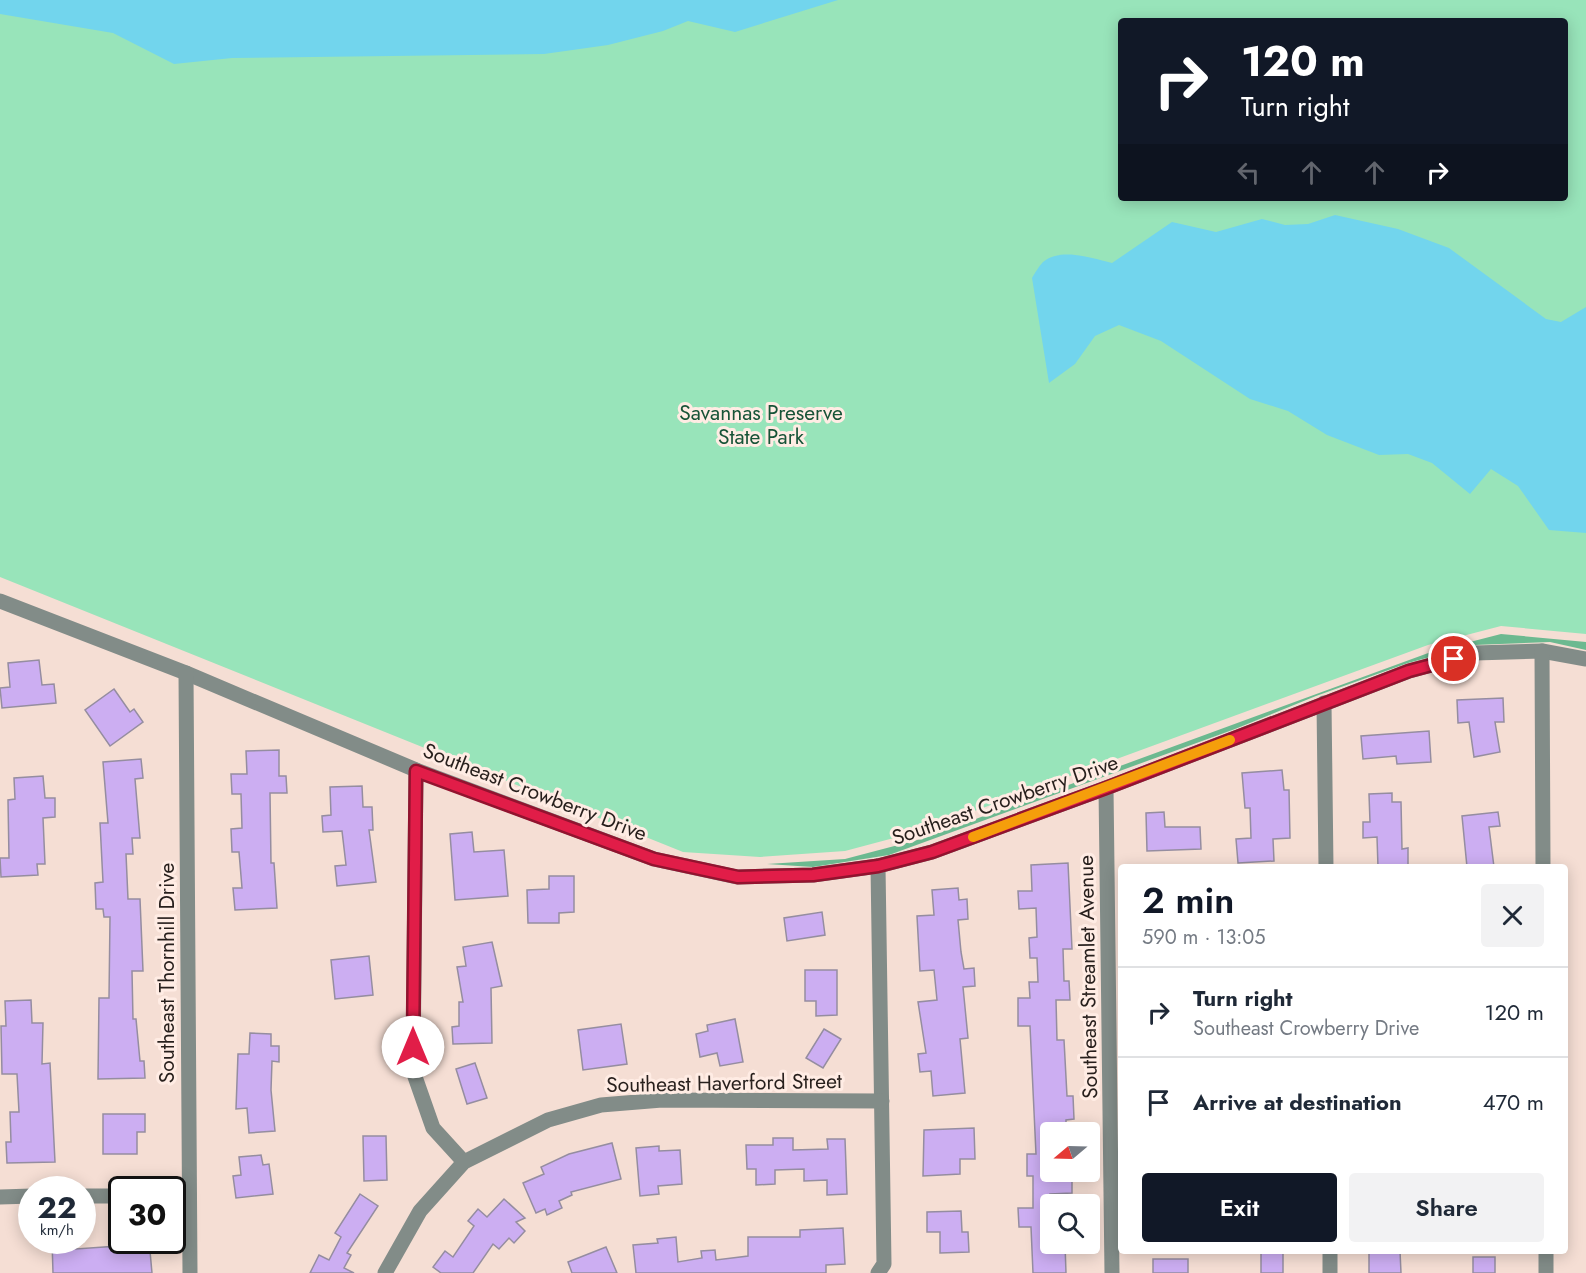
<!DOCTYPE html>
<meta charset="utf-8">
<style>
body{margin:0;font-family:Jost,sans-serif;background:#f2f2f3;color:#1f2937;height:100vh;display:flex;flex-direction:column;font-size:22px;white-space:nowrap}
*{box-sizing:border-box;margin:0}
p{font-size:20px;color:#747a83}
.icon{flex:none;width:33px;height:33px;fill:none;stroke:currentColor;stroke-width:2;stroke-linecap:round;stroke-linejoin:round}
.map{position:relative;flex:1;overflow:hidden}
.sheet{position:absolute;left:1118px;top:864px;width:450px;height:390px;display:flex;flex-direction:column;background:#fff;border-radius:6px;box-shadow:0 3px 15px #0003}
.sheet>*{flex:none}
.hud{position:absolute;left:1118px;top:18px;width:450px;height:183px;border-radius:6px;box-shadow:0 3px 15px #0003;background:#111827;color:#fff;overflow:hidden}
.needle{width:39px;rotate:251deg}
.buttons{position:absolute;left:1040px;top:1122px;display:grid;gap:12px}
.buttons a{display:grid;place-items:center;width:60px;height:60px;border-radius:6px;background:#fff;box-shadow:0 3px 15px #0003;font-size:30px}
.speed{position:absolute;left:18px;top:1176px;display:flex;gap:12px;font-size:30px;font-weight:700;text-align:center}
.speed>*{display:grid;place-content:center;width:78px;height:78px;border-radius:50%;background:#fff;box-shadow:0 3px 15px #0003;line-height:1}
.speed small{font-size:15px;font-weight:400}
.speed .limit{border:3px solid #111;border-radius:9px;background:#fff;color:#111}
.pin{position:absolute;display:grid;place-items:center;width:51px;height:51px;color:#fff;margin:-26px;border:3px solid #fff;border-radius:50%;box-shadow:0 2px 6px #0007}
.me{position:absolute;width:66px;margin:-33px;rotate:0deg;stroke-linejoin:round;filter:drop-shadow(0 0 4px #0008)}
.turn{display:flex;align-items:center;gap:21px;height:126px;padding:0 24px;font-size:27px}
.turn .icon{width:78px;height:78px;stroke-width:2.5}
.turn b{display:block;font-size:42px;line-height:51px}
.lanes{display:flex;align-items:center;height:57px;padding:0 24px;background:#0003;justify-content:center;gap:30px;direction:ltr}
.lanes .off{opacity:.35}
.round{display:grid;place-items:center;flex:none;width:63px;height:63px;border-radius:6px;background:#f2f2f3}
.overview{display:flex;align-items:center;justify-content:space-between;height:102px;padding:0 24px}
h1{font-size:36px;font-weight:600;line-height:45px;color:#111827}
.cta{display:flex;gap:12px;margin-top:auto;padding:12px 24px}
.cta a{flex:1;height:69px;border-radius:6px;background:#111827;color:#fff;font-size:24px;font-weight:600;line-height:69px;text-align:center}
.cta a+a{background:#f2f2f3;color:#1f2937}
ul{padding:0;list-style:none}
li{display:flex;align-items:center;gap:18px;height:90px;padding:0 24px;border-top:2px solid #e0e1e3}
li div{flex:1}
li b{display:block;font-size:22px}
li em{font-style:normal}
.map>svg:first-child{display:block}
.green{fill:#98e4ba;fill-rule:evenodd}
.forest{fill:#6cb990}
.water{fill:#72d5ed}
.building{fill:#ccaef2;stroke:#958da0;stroke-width:1.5}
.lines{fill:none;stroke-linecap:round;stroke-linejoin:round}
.minor{stroke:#828c88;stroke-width:15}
.route-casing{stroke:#92132f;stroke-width:15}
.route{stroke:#e11d48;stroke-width:10}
.slow{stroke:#f59e0b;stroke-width:10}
.labels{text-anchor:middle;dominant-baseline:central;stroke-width:6;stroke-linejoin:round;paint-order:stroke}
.park-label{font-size:21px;fill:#175337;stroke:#ffece4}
.street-label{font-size:21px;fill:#271f1c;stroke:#ffece4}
</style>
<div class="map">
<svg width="1586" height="1273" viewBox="0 0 1586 1273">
<rect width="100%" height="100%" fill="#f5ded4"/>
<path class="green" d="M0,0H1586V634L1501,626L1428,645L920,831L845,851L760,857L683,852L0,577ZM1120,21H1564V198H1120Z"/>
<polygon class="forest" points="1501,634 1586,642 1586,650 1550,642 1474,645 1408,663 1316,696 1235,729 889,855 813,867 767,864 845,859 921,839 1431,652"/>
<g class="water">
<polygon points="0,0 838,0 735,32 688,21 663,31 608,45 544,54 232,58 174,64 113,33 0,14"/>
<path d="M1335,215L1398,229L1449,248L1546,319L1561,322L1586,307V533L1549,530L1518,486L1491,469L1470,494L1432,463L1408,454L1379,455L1327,435L1288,411L1250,399L1161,341L1119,325L1095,336L1075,364L1049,383L1032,278C1035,273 1039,266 1043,262C1060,247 1093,258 1112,263L1172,222L1216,232L1262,219L1285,225L1308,224Z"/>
</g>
<g class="building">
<polygon points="39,660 42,685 54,684 56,703 2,708 0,688 10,687 8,663"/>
<polygon points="114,689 130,712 134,709 143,722 110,746 85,710"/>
<polygon points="1503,698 1504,722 1495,722 1500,752 1474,757 1469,722 1458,723 1457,700"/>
<polygon points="1429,731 1431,762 1397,764 1396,756 1363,759 1361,736"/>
<polygon points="279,750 279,776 286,776 287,793 270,793 271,863 274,863 277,908 235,910 233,888 242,888 239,852 232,852 231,829 242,828 241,794 232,794 231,774 247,774 246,751"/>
<polygon points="141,759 143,778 135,779 140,838 132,838 133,854 126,854 128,899 140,899 143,971 132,971 133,1019 136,1019 140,1061 144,1061 145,1078 98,1079 99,998 109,998 110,917 104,917 103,909 96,909 95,883 103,882 100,823 108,823 103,762"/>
<polygon points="1282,770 1284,790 1289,790 1290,838 1273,839 1274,861 1238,863 1236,839 1251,838 1250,808 1245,808 1242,773"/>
<polygon points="43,776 45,798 55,798 55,817 43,818 45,864 37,864 38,875 1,877 0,858 9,858 8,800 15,799 14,778"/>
<polygon points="362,786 363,807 372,807 373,830 369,830 376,882 337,886 335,866 346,865 342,831 323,832 322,816 331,815 330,787"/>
<polygon points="1392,793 1392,802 1401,802 1402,849 1408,848 1408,867 1378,867 1377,837 1363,838 1363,822 1370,822 1369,794"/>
<polygon points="1164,812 1165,827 1200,827 1201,849 1147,851 1146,813"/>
<polygon points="1498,812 1500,826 1489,827 1494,867 1467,867 1462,816"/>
<polygon points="472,832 474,852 504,850 508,896 455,900 450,834"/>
<polygon points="1068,863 1072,949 1063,949 1064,981 1069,981 1070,1000 1056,1000 1057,1040 1064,1040 1067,1096 1073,1096 1074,1119 1066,1120 1066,1132 1050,1132 1050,1172 1062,1172 1062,1178 1072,1178 1072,1193 1050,1194 1050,1244 1065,1244 1066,1273 1033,1273 1031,1227 1019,1227 1018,1208 1033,1208 1033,1176 1027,1176 1027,1154 1036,1154 1030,1026 1018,1026 1018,998 1030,998 1029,982 1038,982 1037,958 1030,958 1029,938 1037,937 1036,908 1019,909 1018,891 1032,891 1031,865"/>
<polygon points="549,876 574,876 574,912 559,913 559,923 528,923 527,890 549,889"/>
<polygon points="958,888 959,900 967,899 968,919 958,920 961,952 964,969 974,968 975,986 963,987 968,1038 960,1039 965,1093 933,1096 931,1071 920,1072 918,1054 926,1053 918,1002 937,1000 934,970 920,971 917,916 934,915 932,890"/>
<polygon points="822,912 825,935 787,941 784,918"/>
<polygon points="492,942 502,986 491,988 492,1043 453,1044 452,1027 459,1026 459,1002 463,1002 457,967 466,966 463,947"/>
<polygon points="369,956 373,995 335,999 331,960"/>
<polygon points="805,970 837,970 837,1015 816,1016 816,1001 805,1001"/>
<polygon points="31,1000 32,1023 43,1023 42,1064 50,1063 55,1162 7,1163 6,1142 11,1142 10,1112 19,1112 17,1074 2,1074 1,1026 6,1026 5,1001"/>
<polygon points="735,1019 743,1062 720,1066 717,1053 700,1057 696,1034 708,1031 707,1025"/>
<polygon points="621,1024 627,1064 583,1070 578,1030"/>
<polygon points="824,1029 841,1039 823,1068 806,1058"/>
<polygon points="250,1033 271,1034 271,1046 279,1046 279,1062 272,1061 271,1090 275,1131 249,1133 247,1108 236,1109 238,1054 249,1054"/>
<polygon points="475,1063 487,1098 467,1104 456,1069"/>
<polygon points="103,1114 145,1114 145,1132 137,1132 137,1154 103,1154"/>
<polygon points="974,1128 975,1159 960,1159 960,1174 923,1176 924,1130"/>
<polygon points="363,1136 386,1136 387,1180 364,1181"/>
<polygon points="773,1138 793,1138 793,1150 828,1149 827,1139 845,1139 847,1194 827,1195 827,1180 804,1181 804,1169 775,1170 775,1184 756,1185 756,1169 747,1169 746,1145 773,1145"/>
<polygon points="612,1143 621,1179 571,1192 572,1195 559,1201 562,1208 547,1215 545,1209 536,1213 523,1183 544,1174 541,1167 569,1154"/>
<polygon points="659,1146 659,1151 680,1150 682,1184 658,1186 659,1194 640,1196 636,1148"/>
<polygon points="261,1155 263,1165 269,1164 273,1194 236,1198 233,1176 241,1175 239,1157"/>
<polygon points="360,1194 378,1206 347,1253 351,1255 344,1268 354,1273 310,1273 319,1255 329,1260 341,1237 335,1233"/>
<polygon points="504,1199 525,1218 516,1222 525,1231 514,1243 509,1238 499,1249 493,1244 473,1273 441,1273 433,1267 445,1251 453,1257 474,1226 468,1221 478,1209 487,1217"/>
<polygon points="961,1211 962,1232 968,1232 969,1252 940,1253 940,1232 927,1232 927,1212"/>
<polygon points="843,1228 845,1264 826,1265 826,1273 636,1273 633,1245 658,1243 657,1239 676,1237 678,1262 702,1258 701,1251 715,1250 716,1260 748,1256 748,1237 800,1237 800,1230"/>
<polygon points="52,1240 76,1240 76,1249 118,1246 117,1242 149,1240 152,1273 53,1273"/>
<polygon points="606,1247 617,1273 572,1273 568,1262"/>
<rect x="1261" y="1251" width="22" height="22"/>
<polygon points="1369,1251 1400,1251 1401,1273 1369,1273"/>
<rect x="1473" y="1257" width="22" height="16"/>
<rect x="1153" y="1259" width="35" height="14"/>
</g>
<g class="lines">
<g class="minor">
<polyline points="0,601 186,673 416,770 654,859 737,877 813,875 878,866 932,852 1106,788 1409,671 1475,653 1542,651 1586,659"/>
<polyline points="1542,651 1543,867"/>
<polyline points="186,673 190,1273"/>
<polyline points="1324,703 1326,867"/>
<polyline points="416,770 413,1071 433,1128 464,1162"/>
<polyline points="1106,788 1112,1273"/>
<polyline points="878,866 884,1264 878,1273"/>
<polyline points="172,1195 189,1195"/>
<polyline points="82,1196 122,1196"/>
<polyline points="0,1197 32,1196"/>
<polyline points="1330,1251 1330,1273"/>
<polyline points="1546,1251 1546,1273"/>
<polyline points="385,1273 420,1211 464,1162 548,1120 601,1105 662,1100 882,1101"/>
</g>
</g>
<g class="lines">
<defs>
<polyline id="route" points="413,1047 416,771 654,859 738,877 813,875 878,866 932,852 1106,788 1409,671 1454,659"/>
</defs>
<use href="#route" class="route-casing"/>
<use href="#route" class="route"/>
<polyline class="slow" points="973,837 1230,740"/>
</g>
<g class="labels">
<g class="park-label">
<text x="761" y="413">Savannas Preserve<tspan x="761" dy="24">State Park</tspan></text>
</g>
<g class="street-label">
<text transform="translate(535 792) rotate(21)">Southeast Crowberry Drive</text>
<text transform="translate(1005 800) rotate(-19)">Southeast Crowberry Drive</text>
<text transform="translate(167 973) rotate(-90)">Southeast Thornhill Drive</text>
<text transform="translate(1088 977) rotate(-91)">Southeast Streamlet Avenue</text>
<text transform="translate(724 1083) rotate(-1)">Southeast Haverford Street</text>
</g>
</g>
</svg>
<div class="buttons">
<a><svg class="needle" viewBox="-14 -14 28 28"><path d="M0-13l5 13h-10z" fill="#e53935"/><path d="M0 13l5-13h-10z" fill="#747a83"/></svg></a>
<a><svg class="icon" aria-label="search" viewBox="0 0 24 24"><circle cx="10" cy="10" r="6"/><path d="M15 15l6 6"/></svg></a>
</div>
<div class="speed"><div>22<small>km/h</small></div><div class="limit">30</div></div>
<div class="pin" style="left:1454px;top:659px;background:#d93025"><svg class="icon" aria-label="arrive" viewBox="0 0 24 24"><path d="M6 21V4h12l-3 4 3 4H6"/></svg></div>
<svg class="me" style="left:413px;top:1047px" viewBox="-20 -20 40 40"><circle r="19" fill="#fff"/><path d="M0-13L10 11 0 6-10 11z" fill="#e11d48"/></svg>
<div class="hud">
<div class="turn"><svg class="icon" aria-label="right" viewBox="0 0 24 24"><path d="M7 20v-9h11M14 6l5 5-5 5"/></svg><div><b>120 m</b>Turn right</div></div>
<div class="lanes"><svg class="icon off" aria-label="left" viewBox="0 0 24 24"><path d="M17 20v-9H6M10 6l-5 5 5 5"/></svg><svg class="icon off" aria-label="ahead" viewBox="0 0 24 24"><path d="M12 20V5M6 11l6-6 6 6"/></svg><svg class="icon off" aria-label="ahead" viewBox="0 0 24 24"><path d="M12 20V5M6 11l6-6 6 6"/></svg><svg class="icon" aria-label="right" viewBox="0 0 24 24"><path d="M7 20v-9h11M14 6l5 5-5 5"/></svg></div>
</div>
<section class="sheet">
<div class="overview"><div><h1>2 min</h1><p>590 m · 13:05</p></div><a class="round"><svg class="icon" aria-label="close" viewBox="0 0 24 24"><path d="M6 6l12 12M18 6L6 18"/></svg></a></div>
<ul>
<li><svg class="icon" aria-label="right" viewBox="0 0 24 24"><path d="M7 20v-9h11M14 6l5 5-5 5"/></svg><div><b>Turn right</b><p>Southeast Crowberry Drive</p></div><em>120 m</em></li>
<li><svg class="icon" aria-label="arrive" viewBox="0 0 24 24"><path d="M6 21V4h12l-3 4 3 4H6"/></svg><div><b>Arrive at destination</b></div><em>470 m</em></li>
</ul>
<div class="cta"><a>Exit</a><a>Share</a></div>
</section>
</div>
